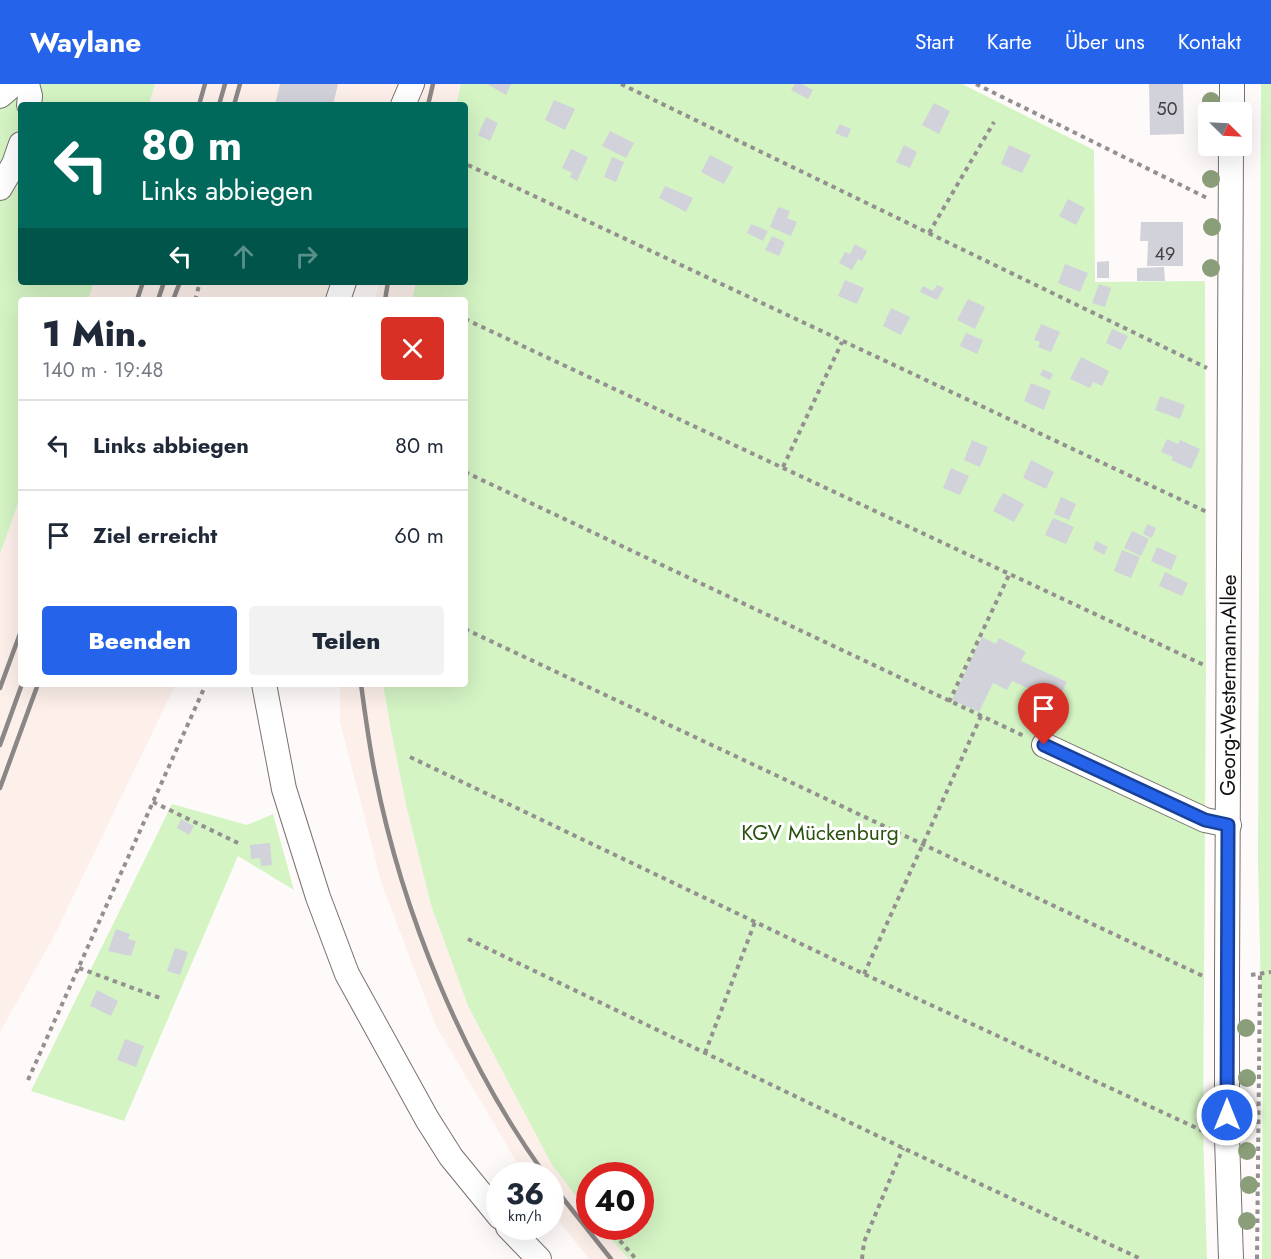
<!DOCTYPE html>
<html lang="de">
<meta charset="utf-8">
<style>
body{margin:0;font-family:Jost,sans-serif;background:#f2f2f3;color:#1f2937;height:100vh;display:flex;flex-direction:column;font-size:22px;white-space:nowrap}
*{box-sizing:border-box;margin:0}
p{font-size:20px;color:#747a83}
.icon{flex:none;width:33px;height:33px;fill:none;stroke:currentColor;stroke-width:2;stroke-linecap:round;stroke-linejoin:round}
.map{position:relative;flex:1;overflow:hidden}
.sheet{position:absolute;left:18px;top:213px;width:450px;height:390px;display:flex;flex-direction:column;background:#fff;border-radius:6px;box-shadow:0 6px 24px #0002}
.sheet>*{flex:none}
.top-card{position:absolute;left:18px;top:18px;width:450px;height:183px;border-radius:6px;box-shadow:0 6px 24px #0002;background:#00695c;color:#fff;overflow:hidden}
.needle{width:39px;rotate:114deg}
.buttons{position:absolute;left:1198px;top:18px;display:grid;gap:12px}
.buttons a{display:grid;place-items:center;width:54px;height:54px;border-radius:6px;background:#fff;box-shadow:0 6px 24px #0002;font-size:30px}
.speed{position:absolute;left:486px;top:1078px;display:flex;gap:12px;font-size:30px;font-weight:700;text-align:center}
.speed>*{display:grid;place-content:center;width:78px;height:78px;border-radius:50%;background:#fff;box-shadow:0 6px 24px #0002;line-height:1}
.speed small{font-size:15px;font-weight:400}
.speed .limit{border:9px solid #d22;background:#fff;color:#111}
.pin{position:absolute;display:grid;place-items:center;width:51px;height:51px;color:#fff;margin:-62px -26px;border-radius:50% 50% 50% 0;rotate:-45deg;box-shadow:0 0 6px #0007}
.pin .icon{rotate:45deg}
.me{position:absolute;width:66px;margin:-33px;rotate:0deg;stroke-linejoin:round;filter:drop-shadow(0 0 4px #0008)}
.turn{display:flex;align-items:center;gap:21px;height:126px;padding:0 24px;font-size:27px}
.turn .icon{width:78px;height:78px;stroke-width:2.5}
.turn b{display:block;font-size:42px;line-height:51px}
.lanes{display:flex;align-items:center;height:57px;padding:0 24px;background:#0003;justify-content:center;gap:30px;direction:ltr}
.lanes .off{opacity:.35}
.round{display:grid;place-items:center;flex:none;width:63px;height:63px;border-radius:6px;background:#f2f2f3}
.head{display:flex;align-items:center;justify-content:space-between;height:102px;padding:0 24px}
h1{font-size:36px;font-weight:800;line-height:45px}
.button{display:flex;gap:12px;margin-top:auto;padding:12px 24px}
.button a{flex:1;height:69px;border-radius:6px;background:#2563eb;color:#fff;font-size:24px;font-weight:800;line-height:69px;text-align:center}
.button a+a{background:#f2f2f3;color:#1f2937}
ul{padding:0;list-style:none}
li{display:flex;align-items:center;gap:18px;height:90px;padding:0 24px;border-top:2px solid #e0e1e3}
li div{flex:1}
li b{display:block;font-size:22px}
li em{font-style:normal}
header{display:flex;align-items:center;gap:36px;box-sizing:border-box;height:84px;padding:0 30px;background:#2563eb;color:#fff}
header strong{font-size:28px}
nav{display:flex;gap:33px;margin-inline-start:auto;font-size:21px}
.map>svg:first-child{display:block}
.built{fill:#fdf0ea}
.green{fill:#d4f4c4}
.building{fill:#d2d2da}
.lines{fill:none;stroke-linecap:round;stroke-linejoin:round}
.minor-casing{stroke:#79716e;stroke-width:26}
.path{stroke:#94908f;stroke-width:4;stroke-dasharray:4.5 4.5;stroke-linecap:butt}
.minor{stroke:#fff;stroke-width:24}
.rail{stroke:#8b8786;stroke-width:4.5}
.tree{fill:#8a9e79}
.route-casing{stroke:#184099;stroke-width:15}
.route{stroke:#2563eb;stroke-width:10}
.labels{text-anchor:middle;dominant-baseline:central;stroke-width:6;stroke-linejoin:round;paint-order:stroke}
.number-label{font-size:18px;fill:#444142}
.street-label{font-size:21px;fill:#141110;stroke:#fff}
.park-label{font-size:21px;fill:#2b5310;stroke:#fff}
</style>
<header>
<strong>Waylane</strong>
<nav><a>Start</a><a>Karte</a><a>Über uns</a><a>Kontakt</a></nav>
</header>
<div class="map">
<svg width="1271" height="1175" viewBox="0 0 1271 1175">
<rect width="100%" height="100%" fill="#fefaf9"/>
<g class="built">
<polygon points="155,0 461,0 456,21 149,21"/>
<polygon points="94,198 344,198 337,216 88,216"/>
<polygon points="379,198 416,198 412,216 375,216"/>
<polygon points="21,411 21,600 176,600 53,854 0,948 0,470"/>
<polygon points="340,600 383,600 391,647 407,725 431,821 468,922 552,1081 589,1129 590,1143 600,1143 629,1175 589,1175 551,1127 550,1092 525,1092 436,942 382,801 340,638"/>
</g>
<g class="green">
<polygon points="0,0 155,0 149,21 21,21 21,198 94,198 88,216 21,216 21,411 0,470"/>
<polygon points="461,0 962,0 1094,66 1095,198 1205,197 1206,582 1203,1047 1207,1175 629,1175 600,1143 640,1143 640,1092 590,1092 589,1129 552,1081 468,922 431,821 407,725 391,647 383,600 465,600 465,216 412,216 416,198 465,198 465,21 456,21"/>
<polygon points="1261,0 1271,0 1271,1175 1262,1175 1263,921 1261,911 1258,778"/>
<polygon points="172,720 247,741 273,730 294,806 238,772 124,1037 31,1007"/>
</g>
<g class="building">
<polygon points="280,0 338,0 333,21 275,21"/>
<polygon points="487,0 511,0 506,11"/>
<polygon points="795,0 802,0 813,6 808,15 791,6"/>
<polygon points="1149,0 1183,0 1184,50 1150,51"/>
<polygon points="554,16 575,25 565,46 545,36"/>
<polygon points="934,19 950,27 939,50 922,41"/>
<polygon points="486,33 498,39 490,57 478,51"/>
<polygon points="840,40 851,45 847,54 835,49"/>
<polygon points="610,47 634,59 626,74 602,62"/>
<polygon points="904,61 917,68 910,84 896,78"/>
<polygon points="1009,61 1031,71 1022,89 1001,80"/>
<polygon points="571,65 588,73 577,97 570,93 572,89 562,84"/>
<polygon points="710,71 733,83 724,100 701,88"/>
<polygon points="612,73 624,78 616,98 604,93"/>
<polygon points="665,102 693,114 686,128 659,114"/>
<polygon points="1068,115 1085,124 1076,141 1059,132"/>
<polygon points="778,123 790,127 787,134 797,138 791,152 770,143"/>
<polygon points="1141,138 1183,138 1183,182 1147,182 1148,157 1140,157"/>
<polygon points="751,140 768,147 763,157 747,149"/>
<polygon points="772,152 785,158 779,172 765,166"/>
<polygon points="855,160 867,167 862,177 858,175 852,186 839,179 845,168 850,170"/>
<polygon points="1109,177 1109,194 1097,194 1097,178"/>
<polygon points="1065,180 1088,189 1080,208 1058,199"/>
<polygon points="1164,183 1165,197 1137,197 1137,184"/>
<polygon points="845,196 864,204 857,220 838,212"/>
<polygon points="1099,200 1111,204 1105,223 1092,219"/>
<polygon points="937,201 944,204 937,216 920,208 923,202 933,207"/>
<polygon points="968,215 985,223 975,245 957,236"/>
<polygon points="891,224 910,233 901,251 883,242"/>
<polygon points="1041,240 1060,248 1051,268 1038,263 1040,258 1034,256"/>
<polygon points="1112,245 1128,252 1121,266 1106,259"/>
<polygon points="966,249 983,256 977,270 960,262"/>
<polygon points="1081,273 1109,287 1102,302 1093,298 1090,304 1070,295"/>
<polygon points="1043,285 1053,290 1050,296 1040,291"/>
<polygon points="1031,299 1051,307 1044,326 1024,317"/>
<polygon points="1160,312 1185,321 1180,335 1155,326"/>
<polygon points="1167,355 1178,360 1180,356 1200,365 1191,385 1171,376 1173,373 1161,368"/>
<polygon points="972,356 988,363 980,383 964,376"/>
<polygon points="1031,376 1054,388 1046,405 1023,394"/>
<polygon points="951,384 969,392 960,411 943,404"/>
<polygon points="1003,409 1024,420 1014,438 993,427"/>
<polygon points="1061,413 1076,420 1069,436 1054,430"/>
<polygon points="1053,434 1074,443 1066,460 1045,451"/>
<polygon points="1147,440 1156,444 1152,454 1143,450"/>
<polygon points="1132,447 1149,455 1141,472 1124,464"/>
<polygon points="1096,457 1108,463 1104,471 1093,465"/>
<polygon points="1157,463 1177,472 1171,486 1151,477"/>
<polygon points="1122,466 1140,473 1131,494 1114,487"/>
<polygon points="1165,488 1188,499 1182,512 1159,502"/>
<polygon points="982,553 996,560 999,554 1026,568 1021,577 1067,598 1057,618 1012,597 1007,606 993,599 979,628 952,616"/>
<polygon points="181,735 194,742 189,751 177,744"/>
<polygon points="270,759 272,781 261,782 260,774 251,775 250,761"/>
<polygon points="116,845 130,850 128,855 136,857 131,872 108,867"/>
<polygon points="175,864 188,868 180,891 167,887"/>
<polygon points="97,906 118,917 111,932 90,922"/>
<polygon points="125,955 144,962 136,983 117,976"/>
</g>
<g class="lines">
<defs>
<g id="minor">
<polyline points="27,0 30,12 29,21"/>
<polyline points="0,12 14,0"/>
<polyline points="403,21 412,0"/>
<polyline points="1232,28 1232,0"/>
<polyline points="0,104 14,80 21,60"/>
<polyline points="338,216 344,198"/>
<polyline points="264,600 284,705 318,813 347,890 427,1035 451,1073 500,1133"/>
<polyline points="1044,661 1205,736 1229,741"/>
<polyline points="508,1143 539,1175"/>
<path id="s1" d="M1231,1175L1227,1054V893L1231,62"/>
</g>
</defs>
<use href="#minor" class="minor-casing"/>
<g class="path">
<polyline points="621,0 1207,284"/>
<polyline points="976,0 1207,114"/>
<polyline points="468,81 1207,428"/>
<polyline points="929,149 994,38"/>
<polyline points="195,216 200,198"/>
<polyline points="465,235 1206,582"/>
<polyline points="783,383 842,258"/>
<polyline points="465,388 1024,652"/>
<polyline points="465,545 1205,893"/>
<polyline points="949,618 1009,491"/>
<polyline points="410,673 864,890 1203,1047"/>
<polyline points="153,718 238,759"/>
<polyline points="468,855 903,1064 1141,1175"/>
<polyline points="79,884 160,914"/>
<polyline points="864,890 981,632"/>
<polyline points="1251,891 1271,888"/>
<polyline points="705,969 755,838"/>
<polyline points="28,996 206,600"/>
<polyline points="608,1143 636,1175"/>
<polyline points="862,1175 864,1158 903,1064"/>
<polyline points="1257,1175 1260,890"/>
</g>
<use href="#minor" class="minor"/>
<g class="rail">
<polyline points="199,21 205,0"/>
<polyline points="219,21 225,0"/>
<polyline points="234,21 240,0"/>
<polyline points="428,21 433,0"/>
<polyline points="137,216 143,198"/>
<polyline points="158,216 164,198"/>
<polyline points="173,216 180,198"/>
<polyline points="385,216 388,198"/>
<path d="M361,600C365,630 369,660 375,690C402,828 463,978 546,1092"/>
<polyline points="0,604 21,547"/>
<polyline points="0,661 22,600"/>
<polyline points="0,704 38,600"/>
<polyline points="550,1098 611,1175"/>
</g>
</g>
<g class="tree">
<circle cx="1211" cy="17" r="9"/>
<circle cx="1211" cy="95" r="9"/>
<circle cx="1212" cy="143" r="9"/>
<circle cx="1211" cy="184" r="9"/>
<circle cx="1246" cy="944" r="9"/>
<circle cx="1247" cy="994" r="9"/>
<circle cx="1246" cy="1035" r="9"/>
<circle cx="1247" cy="1067" r="9"/>
<circle cx="1249" cy="1101" r="9"/>
<circle cx="1247" cy="1137" r="9"/>
</g>
<g class="lines">
<defs>
<polyline id="route" points="1044,661 1205,736 1228,741 1227,1031"/>
</defs>
<use href="#route" class="route-casing"/>
<use href="#route" class="route"/>
</g>
<g class="labels">
<g class="number-label">
<text x="1167" y="25">50</text>
<text x="1165" y="170">49</text>
</g>
<g class="street-label">
<text stroke="none"><textPath href="#s1" startOffset="574">Georg-Westermann-Allee</textPath></text>
</g>
<g class="park-label">
<text x="820" y="749">KGV Mückenburg</text>
</g>
</g>
</svg>
<div class="buttons">
<a><svg class="needle" viewBox="-14 -14 28 28"><path d="M0-13l5 13h-10z" fill="#e53935"/><path d="M0 13l5-13h-10z" fill="#747a83"/></svg></a>
</div>
<div class="speed"><div>36<small>km/h</small></div><div class="limit">40</div></div>
<div class="pin" style="left:1044px;top:661px;background:#d93025"><svg class="icon" aria-label="arrive" viewBox="0 0 24 24"><path d="M6 21V4h12l-3 4 3 4H6"/></svg></div>
<svg class="me" style="left:1227px;top:1031px" viewBox="-20 -20 40 40"><circle r="17" fill="#2563eb" stroke="#fff" stroke-width="3"/><path d="M0-11L8 9 0 5-8 9z" fill="#fff"/></svg>
<div class="top-card">
<div class="turn"><svg class="icon" aria-label="left" viewBox="0 0 24 24"><path d="M17 20v-9H6M10 6l-5 5 5 5"/></svg><div><b>80 m</b>Links abbiegen</div></div>
<div class="lanes"><svg class="icon" aria-label="left" viewBox="0 0 24 24"><path d="M17 20v-9H6M10 6l-5 5 5 5"/></svg><svg class="icon off" aria-label="ahead" viewBox="0 0 24 24"><path d="M12 20V5M6 11l6-6 6 6"/></svg><svg class="icon off" aria-label="right" viewBox="0 0 24 24"><path d="M7 20v-9h11M14 6l5 5-5 5"/></svg></div>
</div>
<section class="sheet">
<div class="head"><div><h1>1 Min.</h1><p>140 m · 19:48</p></div><a class="round" style="background:#d93025;color:#fff"><svg class="icon" aria-label="close" viewBox="0 0 24 24"><path d="M6 6l12 12M18 6L6 18"/></svg></a></div>
<ul>
<li><svg class="icon" aria-label="left" viewBox="0 0 24 24"><path d="M17 20v-9H6M10 6l-5 5 5 5"/></svg><div><b>Links abbiegen</b></div><em>80 m</em></li>
<li><svg class="icon" aria-label="arrive" viewBox="0 0 24 24"><path d="M6 21V4h12l-3 4 3 4H6"/></svg><div><b>Ziel erreicht</b></div><em>60 m</em></li>
</ul>
<div class="button"><a>Beenden</a><a>Teilen</a></div>
</section>
</div>
